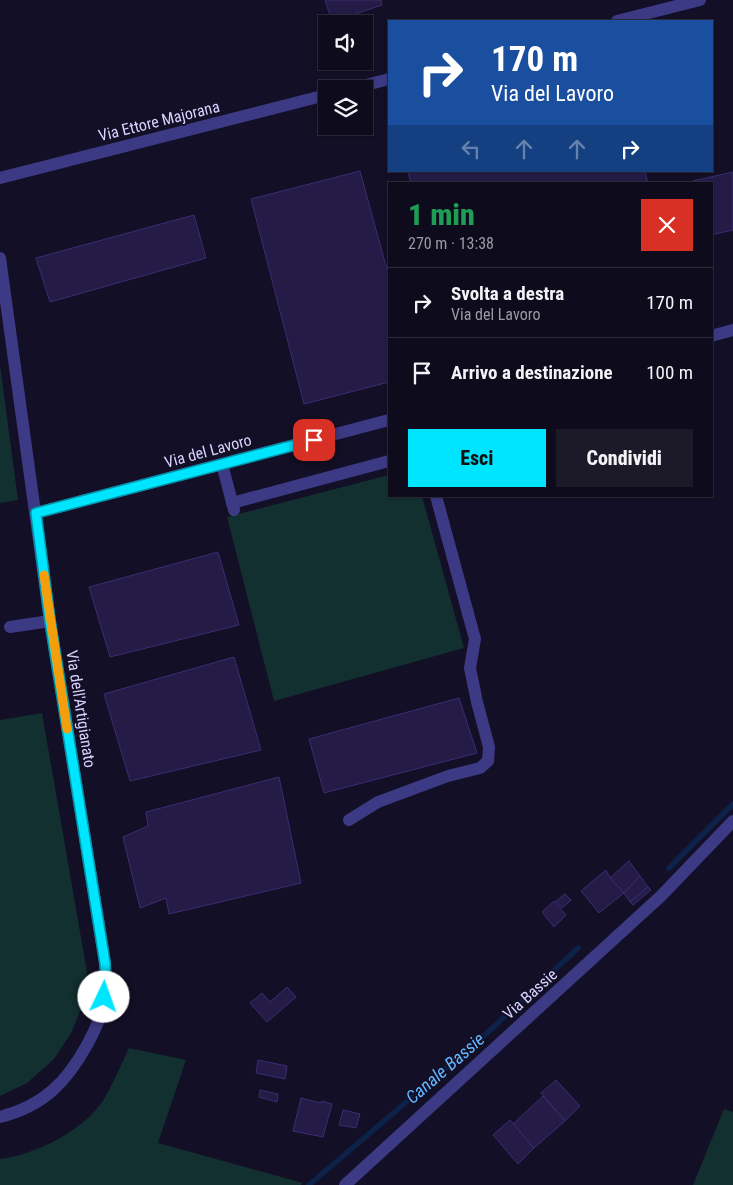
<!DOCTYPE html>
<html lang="it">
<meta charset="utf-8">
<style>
body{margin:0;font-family:"Roboto Condensed",sans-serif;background:#1c1929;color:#f1f3f6;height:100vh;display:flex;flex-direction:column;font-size:19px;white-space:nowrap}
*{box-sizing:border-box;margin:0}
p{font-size:16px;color:#9b9ba3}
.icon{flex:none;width:28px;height:28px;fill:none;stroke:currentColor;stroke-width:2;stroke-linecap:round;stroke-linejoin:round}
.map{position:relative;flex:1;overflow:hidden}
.panel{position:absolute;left:388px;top:182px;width:325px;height:315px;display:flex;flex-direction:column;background:#0e0b1c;border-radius:0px;box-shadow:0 1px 4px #0004,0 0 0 1px #2e2b3b}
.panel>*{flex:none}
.banner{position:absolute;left:388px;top:20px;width:325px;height:152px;border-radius:0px;box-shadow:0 1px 4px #0004,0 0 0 1px #2e2b3b;background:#1a4fa0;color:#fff;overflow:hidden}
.controls{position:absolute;left:318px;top:15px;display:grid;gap:10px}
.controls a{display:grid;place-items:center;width:55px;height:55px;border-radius:0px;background:#0e0b1c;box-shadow:0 1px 4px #0004,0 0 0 1px #2e2b3b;font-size:25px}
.pin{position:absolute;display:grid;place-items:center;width:42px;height:42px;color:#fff;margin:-21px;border-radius:10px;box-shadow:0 2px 8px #0006}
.me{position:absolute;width:55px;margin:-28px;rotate:3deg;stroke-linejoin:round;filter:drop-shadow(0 0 4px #0008)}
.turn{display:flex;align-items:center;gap:18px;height:105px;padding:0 20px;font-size:22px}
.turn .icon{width:65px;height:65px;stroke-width:2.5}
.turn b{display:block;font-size:35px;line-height:42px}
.lanes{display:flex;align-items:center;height:48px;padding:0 20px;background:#0003;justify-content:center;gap:25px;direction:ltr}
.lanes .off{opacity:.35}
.round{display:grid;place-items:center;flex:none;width:52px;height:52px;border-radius:0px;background:#1c1929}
.head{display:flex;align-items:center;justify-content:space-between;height:85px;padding:0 20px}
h1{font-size:30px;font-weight:800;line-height:38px;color:#1e9e55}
.primary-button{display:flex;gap:10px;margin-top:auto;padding:10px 20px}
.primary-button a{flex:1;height:58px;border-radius:0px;background:#00e5ff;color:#111;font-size:20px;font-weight:800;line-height:58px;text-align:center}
.primary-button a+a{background:#1c1929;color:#f1f3f6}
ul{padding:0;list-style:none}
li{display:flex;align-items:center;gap:15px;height:70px;padding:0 20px;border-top:1px solid #2e2b3b}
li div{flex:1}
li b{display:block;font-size:19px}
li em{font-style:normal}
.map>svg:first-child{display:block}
.green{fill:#12302f}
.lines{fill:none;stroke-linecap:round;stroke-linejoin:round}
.stream{stroke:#0c2248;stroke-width:5.5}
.building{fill:#241b47;stroke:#3b2d73}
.minor{stroke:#3d3a85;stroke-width:12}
.route-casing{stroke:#0095a6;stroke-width:12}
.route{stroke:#00e5ff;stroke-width:9}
.slow{stroke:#f59e0b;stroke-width:9}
.labels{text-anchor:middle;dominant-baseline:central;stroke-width:4;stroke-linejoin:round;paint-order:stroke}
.street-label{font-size:16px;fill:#d9d4ff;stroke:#130f26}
.water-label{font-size:18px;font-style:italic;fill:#62b6ff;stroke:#130f26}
</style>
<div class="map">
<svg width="733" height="1185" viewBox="0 0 733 1185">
<rect width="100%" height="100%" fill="#130f26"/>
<g class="green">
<polygon points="0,365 18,500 0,503"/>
<polygon points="389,475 389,496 422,496 464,648 274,701 227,517"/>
<polygon points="42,713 87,972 87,995 71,1033 54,1059 27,1083 0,1096 0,720"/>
<path d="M129,1048L186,1060L158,1143L303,1183L301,1185H0V1159C35,1155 85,1130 104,1099C113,1083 121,1065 129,1048Z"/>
<polygon points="724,1109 733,1112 733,1185 693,1185"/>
</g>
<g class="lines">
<g class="stream">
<polyline points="669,868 733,804"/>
<polyline points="309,1185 486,1034 578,948"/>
</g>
</g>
<g class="building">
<polygon points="325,0 381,0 382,5 332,22"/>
<polygon points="360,171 389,277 389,382 304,404 251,199"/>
<polygon points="408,171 645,171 648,184 411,184"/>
<polygon points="733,172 733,230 711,235 711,184 693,184 693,181"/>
<polygon points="194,215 206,258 50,302 36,258"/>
<polygon points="218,552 239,625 110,657 89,587"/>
<polygon points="234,657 261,750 130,781 104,694"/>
<polygon points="459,698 477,753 324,793 309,739"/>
<polygon points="279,777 301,883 169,914 166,898 140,908 123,837 148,826 146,812"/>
<polygon points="629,861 640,876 624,893 610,878"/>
<polygon points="606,870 610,878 624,893 599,913 581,891"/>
<polygon points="640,876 648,887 630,902 624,893"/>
<polygon points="648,887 651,890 633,905 630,902"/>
<polygon points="565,894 571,900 562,908 556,901"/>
<polygon points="554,901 566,915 554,927 542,912"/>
<polygon points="287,987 296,997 267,1022 250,1003 262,993 270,1002"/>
<polygon points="258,1060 287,1066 285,1079 256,1073"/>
<polygon points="556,1080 580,1106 565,1121 541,1093"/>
<polygon points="260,1090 278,1094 277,1102 259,1097"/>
<polygon points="543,1096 565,1121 534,1148 513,1124"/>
<polygon points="301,1098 321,1103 322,1101 332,1104 323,1137 293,1131"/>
<polygon points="343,1110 360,1114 356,1128 339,1125"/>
<polygon points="510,1120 534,1148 518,1164 493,1135"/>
</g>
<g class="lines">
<g class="minor">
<polyline points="617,21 700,0"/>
<polyline points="351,89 389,79"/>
<polyline points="0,178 326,95"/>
<path d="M0,258L50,621L105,963C106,979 106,994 102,1010C99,1022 93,1034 87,1045C66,1083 43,1106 0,1117"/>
<polyline points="711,336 733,330"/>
<polyline points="222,464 234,510"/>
<polyline points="232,503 389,461"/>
<polyline points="36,513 389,420"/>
<polyline points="10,627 50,621"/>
<polyline points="349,820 378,802 448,776 480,768 488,761 489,747 477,702 470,668 475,639 436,496"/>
<polyline points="345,1185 661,896 733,821"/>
</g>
</g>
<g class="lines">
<defs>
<polyline id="route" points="104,997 106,985 105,963 50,621 36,513 314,440"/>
</defs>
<use href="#route" class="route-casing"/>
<use href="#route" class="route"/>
<polyline class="slow" points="44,575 67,729"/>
</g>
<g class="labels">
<g class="street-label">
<text transform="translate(159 121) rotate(-14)">Via Ettore Majorana</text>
<text transform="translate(208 451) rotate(-15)">Via del Lavoro</text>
<text transform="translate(81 709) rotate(81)">Via dell'Artigianato</text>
<text transform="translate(530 994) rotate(-42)">Via Bassie</text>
</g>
<g class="water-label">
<text transform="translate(445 1068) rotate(-41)">Canale Bassie</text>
</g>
</g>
</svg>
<div class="controls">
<a><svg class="icon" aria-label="sound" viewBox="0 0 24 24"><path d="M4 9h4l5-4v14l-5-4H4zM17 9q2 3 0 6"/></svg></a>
<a><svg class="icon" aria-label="layers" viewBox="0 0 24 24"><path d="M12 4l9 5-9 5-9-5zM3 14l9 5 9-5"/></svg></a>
</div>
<div class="pin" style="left:314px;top:440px;background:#d93025"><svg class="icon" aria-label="arrive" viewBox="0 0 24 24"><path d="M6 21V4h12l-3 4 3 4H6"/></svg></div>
<svg class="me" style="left:104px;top:997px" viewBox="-20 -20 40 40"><circle r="19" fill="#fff"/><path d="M0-13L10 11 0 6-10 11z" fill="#00e5ff"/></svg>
<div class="banner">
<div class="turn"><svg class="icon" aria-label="right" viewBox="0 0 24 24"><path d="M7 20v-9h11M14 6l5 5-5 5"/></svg><div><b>170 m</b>Via del Lavoro</div></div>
<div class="lanes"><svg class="icon off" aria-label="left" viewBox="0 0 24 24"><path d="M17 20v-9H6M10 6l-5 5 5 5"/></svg><svg class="icon off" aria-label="ahead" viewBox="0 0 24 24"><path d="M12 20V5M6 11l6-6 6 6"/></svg><svg class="icon off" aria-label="ahead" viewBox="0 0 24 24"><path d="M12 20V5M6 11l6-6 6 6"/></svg><svg class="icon" aria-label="right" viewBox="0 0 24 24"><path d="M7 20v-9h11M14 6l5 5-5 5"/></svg></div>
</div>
<section class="panel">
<div class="head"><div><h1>1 min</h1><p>270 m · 13:38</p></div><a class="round" style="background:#d93025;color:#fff"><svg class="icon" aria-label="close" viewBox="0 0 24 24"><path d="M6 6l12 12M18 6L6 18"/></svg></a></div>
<ul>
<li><svg class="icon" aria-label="right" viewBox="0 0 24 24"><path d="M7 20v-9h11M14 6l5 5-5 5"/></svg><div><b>Svolta a destra</b><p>Via del Lavoro</p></div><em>170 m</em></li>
<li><svg class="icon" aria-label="arrive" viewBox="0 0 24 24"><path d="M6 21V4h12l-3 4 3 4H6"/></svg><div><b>Arrivo a destinazione</b></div><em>100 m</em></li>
</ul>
<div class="primary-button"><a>Esci</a><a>Condividi</a></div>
</section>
</div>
